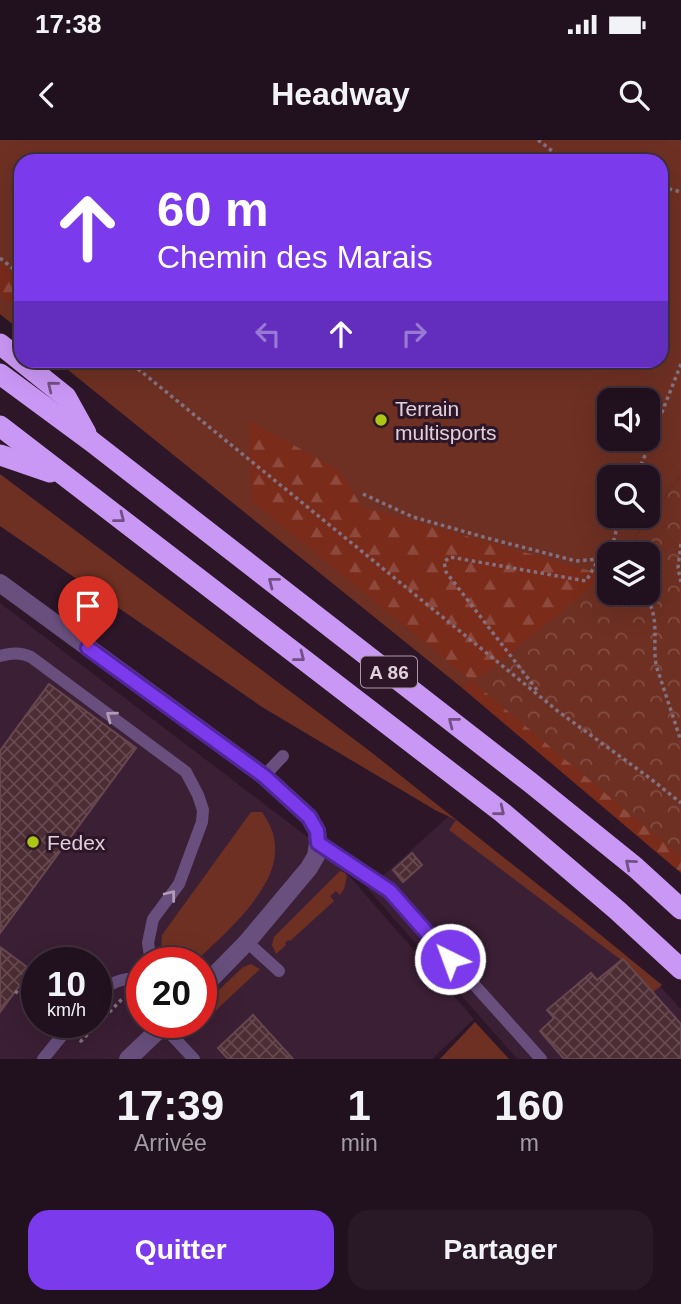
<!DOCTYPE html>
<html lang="fr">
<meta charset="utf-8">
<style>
body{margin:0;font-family:Arial,sans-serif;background:#291926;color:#f1f3f6;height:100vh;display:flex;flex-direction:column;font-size:26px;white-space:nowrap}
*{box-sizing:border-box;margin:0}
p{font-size:23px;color:#a29da4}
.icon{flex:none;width:38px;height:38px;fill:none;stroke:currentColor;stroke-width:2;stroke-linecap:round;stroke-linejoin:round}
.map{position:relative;height:919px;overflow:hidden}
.drawer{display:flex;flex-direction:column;background:#21101d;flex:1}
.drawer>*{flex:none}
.top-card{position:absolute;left:14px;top:14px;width:654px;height:214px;border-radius:21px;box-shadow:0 7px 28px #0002,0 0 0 2px #3e303b;background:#7c3aed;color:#fff;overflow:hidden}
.buttons{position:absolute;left:597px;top:248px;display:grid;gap:14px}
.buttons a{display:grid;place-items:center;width:63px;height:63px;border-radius:14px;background:#21101d;box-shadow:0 7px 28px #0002,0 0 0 2px #3e303b;font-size:35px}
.speed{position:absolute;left:21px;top:807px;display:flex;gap:14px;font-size:35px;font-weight:700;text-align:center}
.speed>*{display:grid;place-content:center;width:91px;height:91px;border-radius:50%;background:#21101d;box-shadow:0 7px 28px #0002,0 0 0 2px #3e303b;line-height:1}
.speed small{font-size:18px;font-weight:400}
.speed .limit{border:10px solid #d22;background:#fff;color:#111}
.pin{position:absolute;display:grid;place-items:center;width:60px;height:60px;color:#fff;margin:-72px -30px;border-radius:50% 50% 50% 0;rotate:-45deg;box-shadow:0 0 7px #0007}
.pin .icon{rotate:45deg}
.me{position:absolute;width:77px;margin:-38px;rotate:318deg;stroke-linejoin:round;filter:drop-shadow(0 0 5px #0008)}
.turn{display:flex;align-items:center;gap:24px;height:147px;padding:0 28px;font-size:32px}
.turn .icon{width:91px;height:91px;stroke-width:2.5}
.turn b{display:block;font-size:49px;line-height:60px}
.lanes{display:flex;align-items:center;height:66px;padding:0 28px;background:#0003;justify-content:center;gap:35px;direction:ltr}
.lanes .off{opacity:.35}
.eta{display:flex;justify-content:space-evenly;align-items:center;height:119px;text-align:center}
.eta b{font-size:42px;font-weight:800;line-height:49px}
.button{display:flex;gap:14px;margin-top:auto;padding:14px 28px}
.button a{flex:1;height:80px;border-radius:21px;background:#7c3aed;color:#fff;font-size:28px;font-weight:800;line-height:80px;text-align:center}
.button a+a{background:#291926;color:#f1f3f6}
.status{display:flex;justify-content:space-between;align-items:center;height:49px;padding:0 35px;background:#21101d;direction:ltr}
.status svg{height:19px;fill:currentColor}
header{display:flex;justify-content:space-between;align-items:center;height:91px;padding:0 28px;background:#21101d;font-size:32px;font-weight:800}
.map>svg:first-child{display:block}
.built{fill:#3b1f35;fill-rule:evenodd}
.grass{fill:#6e3023;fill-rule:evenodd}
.forest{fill:url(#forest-firs)}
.park{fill:url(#park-crowns)}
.building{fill:url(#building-cross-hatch);stroke:#68474e;stroke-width:2}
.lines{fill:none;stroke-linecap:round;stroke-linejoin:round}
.path{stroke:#84717f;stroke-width:3.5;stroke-dasharray:3.5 3.5;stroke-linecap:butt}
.service{stroke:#684f7d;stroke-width:12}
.tertiary{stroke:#684f7d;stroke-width:18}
.motorway{stroke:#c997f4;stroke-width:21}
.oneway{stroke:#735083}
.oneway2{stroke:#b09cb5}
.route-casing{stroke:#51269a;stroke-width:18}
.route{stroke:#7c3aed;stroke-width:12}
.poi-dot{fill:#abc615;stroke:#2c1627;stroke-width:2.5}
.labels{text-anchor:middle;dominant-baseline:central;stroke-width:6;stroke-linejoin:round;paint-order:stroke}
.shield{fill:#2c1627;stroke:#aa98a5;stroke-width:2}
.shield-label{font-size:19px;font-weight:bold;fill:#e0d0db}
.poi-label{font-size:21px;fill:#e0d0db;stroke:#2c1627;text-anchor:start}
</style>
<div class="status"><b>17:38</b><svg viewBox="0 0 49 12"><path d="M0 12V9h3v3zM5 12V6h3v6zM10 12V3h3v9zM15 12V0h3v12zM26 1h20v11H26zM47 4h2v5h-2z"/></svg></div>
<header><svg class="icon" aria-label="back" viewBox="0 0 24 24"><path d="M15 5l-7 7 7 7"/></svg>Headway<svg class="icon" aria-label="search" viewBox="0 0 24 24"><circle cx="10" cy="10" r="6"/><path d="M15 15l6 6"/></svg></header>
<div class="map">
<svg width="681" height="919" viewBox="0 0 681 919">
<defs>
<pattern id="forest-firs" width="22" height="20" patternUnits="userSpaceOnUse" patternTransform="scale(1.75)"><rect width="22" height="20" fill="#7a2b1a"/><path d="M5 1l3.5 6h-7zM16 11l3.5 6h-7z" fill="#8d493b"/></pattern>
<pattern id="park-crowns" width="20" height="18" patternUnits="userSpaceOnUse" patternTransform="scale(1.75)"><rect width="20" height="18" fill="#6e3023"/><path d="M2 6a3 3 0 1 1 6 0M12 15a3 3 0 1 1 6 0" fill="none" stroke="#824d42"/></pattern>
<pattern id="building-cross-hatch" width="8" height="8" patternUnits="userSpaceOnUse" patternTransform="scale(1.75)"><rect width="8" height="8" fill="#4c2d34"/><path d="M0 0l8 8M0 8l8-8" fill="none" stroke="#664a51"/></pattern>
</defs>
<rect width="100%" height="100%" fill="#2c1627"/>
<g class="built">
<path d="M0,463L330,714L474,879L432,919H0ZM37,822H96V882H37ZM142,822H201V882H142Z"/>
<polygon points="450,675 660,846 681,869 681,919 517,919 368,749"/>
</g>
<g class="grass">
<path d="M0,0H681V335L622,415H609V432L607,435L490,530L461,547L57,221L662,220V21H21V191L0,174ZM609,261H648V299H609ZM609,338H648V376H609Z"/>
<polygon points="0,334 371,612 575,774 662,845 653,852 621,820 449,690 456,680 435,670 262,567 0,386"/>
<path d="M251,672H262C269,682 275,694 275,707C278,749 223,795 195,822H168L161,810L162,795Z"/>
<polygon points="340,731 345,733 347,736 344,749 340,755 336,751 330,756 334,761 290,801 288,800 285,803 286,805 276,814 272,805 274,797"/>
<polygon points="251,824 260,829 196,889 194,882 201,882 201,867 243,827"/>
<polygon points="475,882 509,919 440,919"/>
</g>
<g class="forest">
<polygon points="0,123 21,141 21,172 0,154"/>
<polygon points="248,280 340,331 362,367 609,436 609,453 681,670 681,733 461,547 471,540 252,361"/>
</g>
<polygon class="park" points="681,335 681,717 472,541 490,530 609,432 609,453 648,453 648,415 622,415"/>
<g class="building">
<polygon points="49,544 136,608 0,793 0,611"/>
<polygon points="412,713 422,725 403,742 393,730"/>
<polygon points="0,807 31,830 0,872"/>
<polygon points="623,819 681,884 681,919 564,919 540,891 554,878 547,870 591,833 597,840"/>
<polygon points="253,875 293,919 228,919 218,908"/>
</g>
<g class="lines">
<g class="path">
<polyline points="538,0 556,14 579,21"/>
<polyline points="662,47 681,52"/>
<polyline points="0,118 21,135"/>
<polyline points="127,220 559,572 651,639 681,663"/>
<polyline points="636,338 681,224"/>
<polyline points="363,354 413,377 487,398 576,421 599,419"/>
<polyline points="681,404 678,428 681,442"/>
<polyline points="617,415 614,399 620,376"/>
<path d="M644,453C661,479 652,497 656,525L681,601"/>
<polyline points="537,550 446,432 444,422 450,417 586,441 599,419 609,418"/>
<polyline points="15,851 37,868"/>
<polyline points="80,900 81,901 123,858"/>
</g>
<g class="service">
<path d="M0,516C12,513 20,512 31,517L186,632L198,655L203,670L202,682L179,744L153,779L148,803L151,822"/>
<polyline points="264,636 283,616"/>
<polyline points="318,703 390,751 541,919"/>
<polyline points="247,802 279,831"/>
<path d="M96,854C113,842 120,838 142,838"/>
<polyline points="163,886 194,919"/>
<polyline points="43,919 73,882"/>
</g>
<g class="tertiary">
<polyline points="0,443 264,636 309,677 317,691 318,703 316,716 309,728 247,802 201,849"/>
<polyline points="128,919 167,882"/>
</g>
<g class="motorway">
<polyline points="0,204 66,257 86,293"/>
<polyline points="0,234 91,301 531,643 635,727 681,769"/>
<polyline points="0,286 503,673 617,770 681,829"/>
<polyline points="0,315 50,332"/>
</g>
</g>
<defs><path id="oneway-chevron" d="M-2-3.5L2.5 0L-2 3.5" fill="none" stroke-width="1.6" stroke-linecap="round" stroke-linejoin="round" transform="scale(1.75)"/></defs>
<g class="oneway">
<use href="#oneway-chevron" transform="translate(52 246) rotate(-141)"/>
<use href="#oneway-chevron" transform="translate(120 378) rotate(38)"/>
<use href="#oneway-chevron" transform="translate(273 442) rotate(-142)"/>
<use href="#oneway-chevron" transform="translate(300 517) rotate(38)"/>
<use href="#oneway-chevron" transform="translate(453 582) rotate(-142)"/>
<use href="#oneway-chevron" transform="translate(500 671) rotate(39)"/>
<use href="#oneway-chevron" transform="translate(630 724) rotate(-140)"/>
</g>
<g class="oneway2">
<use href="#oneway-chevron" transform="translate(111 576) rotate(-143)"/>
<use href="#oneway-chevron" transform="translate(171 755) rotate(-52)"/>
</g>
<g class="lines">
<defs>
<polyline id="route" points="88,508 264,636 309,677 317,691 318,703 390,751 450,819"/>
</defs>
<use href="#route" class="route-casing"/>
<use href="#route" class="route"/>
</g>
<g class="poi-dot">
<circle cx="381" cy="280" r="7"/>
<circle cx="33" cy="702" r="7"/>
</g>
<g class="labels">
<rect class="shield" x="361" y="516.5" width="56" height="31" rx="5"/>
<g class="shield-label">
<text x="389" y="532">A 86</text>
</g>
<g class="poi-label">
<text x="395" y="268">Terrain<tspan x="395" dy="24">multisports</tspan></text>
<text x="47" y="702">Fedex</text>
</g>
</g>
</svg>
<div class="buttons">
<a><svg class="icon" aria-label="sound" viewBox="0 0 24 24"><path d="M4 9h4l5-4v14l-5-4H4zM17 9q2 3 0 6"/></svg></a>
<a><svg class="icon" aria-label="search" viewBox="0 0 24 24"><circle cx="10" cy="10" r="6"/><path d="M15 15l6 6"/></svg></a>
<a><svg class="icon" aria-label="layers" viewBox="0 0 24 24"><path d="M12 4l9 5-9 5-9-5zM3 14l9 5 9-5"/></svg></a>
</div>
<div class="speed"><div>10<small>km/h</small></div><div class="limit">20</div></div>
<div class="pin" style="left:88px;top:508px;background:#d93025"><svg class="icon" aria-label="arrive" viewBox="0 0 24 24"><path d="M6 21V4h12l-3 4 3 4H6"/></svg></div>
<svg class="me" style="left:450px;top:819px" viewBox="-20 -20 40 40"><circle r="17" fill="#7c3aed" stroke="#fff" stroke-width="3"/><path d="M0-11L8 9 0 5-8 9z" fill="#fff"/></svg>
<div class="top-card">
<div class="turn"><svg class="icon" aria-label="ahead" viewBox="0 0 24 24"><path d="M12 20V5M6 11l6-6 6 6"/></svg><div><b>60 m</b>Chemin des Marais</div></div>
<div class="lanes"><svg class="icon off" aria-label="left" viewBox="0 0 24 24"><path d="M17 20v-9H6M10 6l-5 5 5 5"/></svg><svg class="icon" aria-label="ahead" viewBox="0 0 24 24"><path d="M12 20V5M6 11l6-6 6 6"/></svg><svg class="icon off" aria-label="right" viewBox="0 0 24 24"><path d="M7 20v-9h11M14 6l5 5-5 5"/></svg></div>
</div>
</div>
<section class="drawer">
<div class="eta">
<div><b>17:39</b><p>Arrivée</p></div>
<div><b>1</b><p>min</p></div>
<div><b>160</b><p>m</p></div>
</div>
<div class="button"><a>Quitter</a><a>Partager</a></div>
</section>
